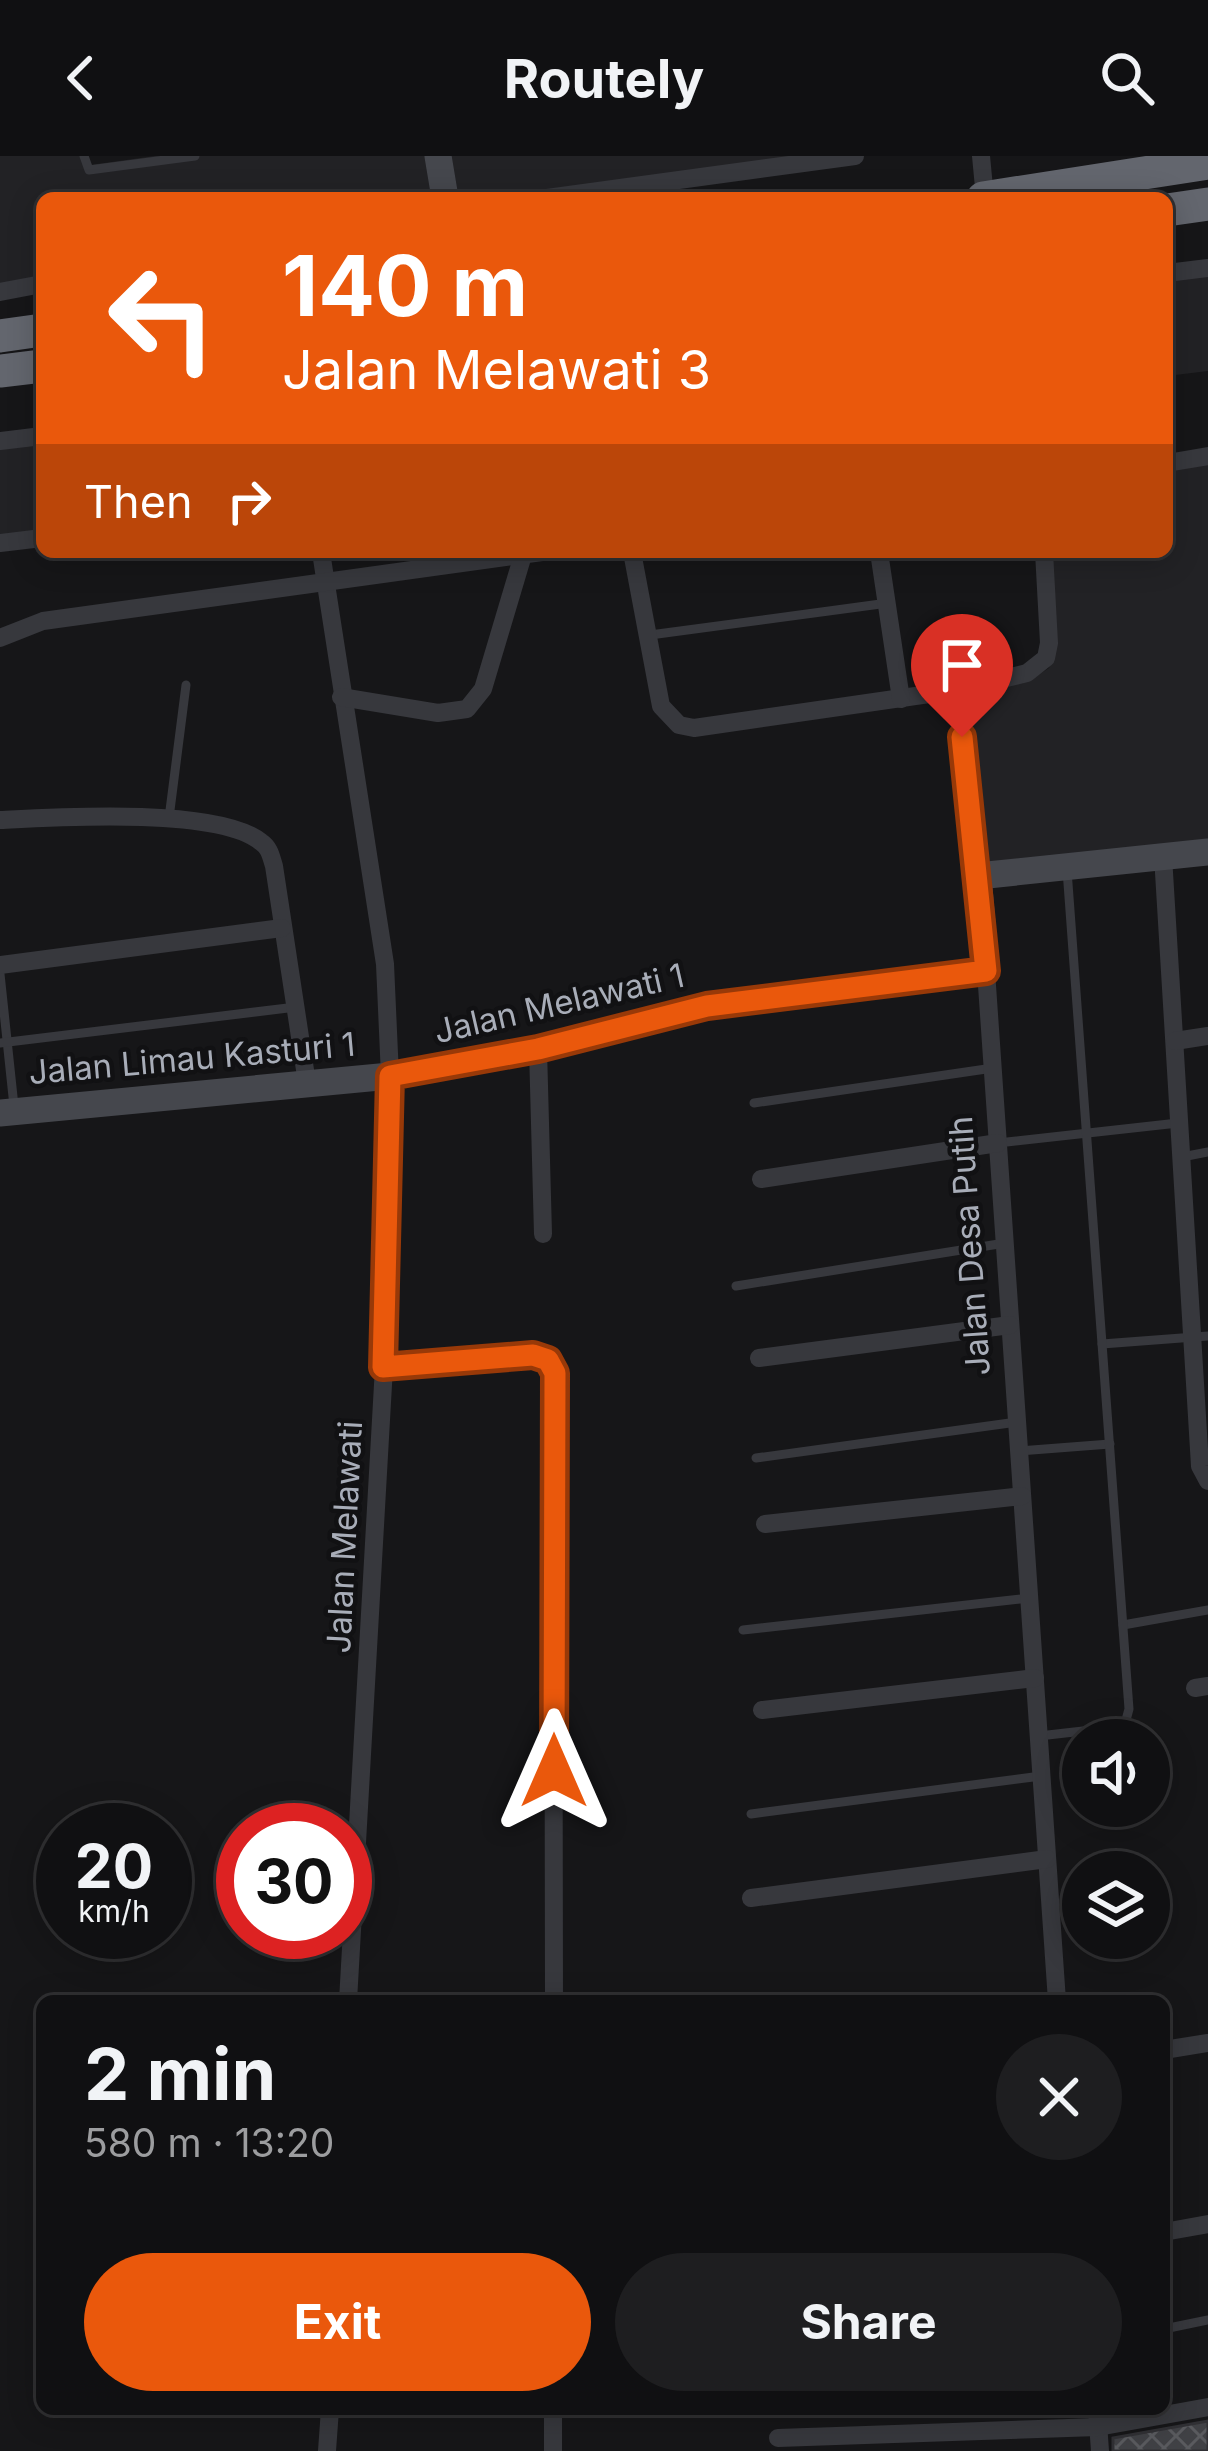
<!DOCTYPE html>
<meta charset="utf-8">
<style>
body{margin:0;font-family:Inter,sans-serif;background:#1e1e20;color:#f1f3f6;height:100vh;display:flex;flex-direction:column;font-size:45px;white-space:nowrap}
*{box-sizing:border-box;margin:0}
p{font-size:39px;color:#9c9d9f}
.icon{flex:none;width:66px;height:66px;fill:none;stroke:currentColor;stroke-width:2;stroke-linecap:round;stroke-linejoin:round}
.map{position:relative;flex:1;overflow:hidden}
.panel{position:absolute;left:36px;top:1839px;width:1134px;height:420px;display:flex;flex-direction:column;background:#101012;border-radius:18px;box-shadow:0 6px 30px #0003,0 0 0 3px #303032}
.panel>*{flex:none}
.hud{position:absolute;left:36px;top:36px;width:1137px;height:366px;border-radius:18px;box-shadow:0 6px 30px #0003,0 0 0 3px #303032;background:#ea580c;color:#fff;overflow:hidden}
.buttons{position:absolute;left:1062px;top:1563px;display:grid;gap:24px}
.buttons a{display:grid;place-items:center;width:108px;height:108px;border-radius:50%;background:#101012;box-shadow:0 6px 30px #0003,0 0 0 3px #303032;font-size:60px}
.speed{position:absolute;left:36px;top:1647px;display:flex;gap:24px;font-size:60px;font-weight:700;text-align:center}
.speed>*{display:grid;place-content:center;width:156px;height:156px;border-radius:50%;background:#101012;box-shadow:0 6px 30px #0003,0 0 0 3px #303032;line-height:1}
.speed small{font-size:30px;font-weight:400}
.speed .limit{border:18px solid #d22;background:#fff;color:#111}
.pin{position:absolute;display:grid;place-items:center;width:102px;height:102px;color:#fff;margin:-123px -51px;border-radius:50% 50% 50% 0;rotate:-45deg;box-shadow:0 0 12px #0007}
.pin .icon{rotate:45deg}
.me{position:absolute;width:132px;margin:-66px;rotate:0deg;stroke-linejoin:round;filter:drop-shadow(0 0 9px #0008)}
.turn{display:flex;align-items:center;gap:42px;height:252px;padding:0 48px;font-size:54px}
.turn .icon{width:156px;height:156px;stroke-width:2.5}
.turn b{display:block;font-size:84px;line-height:102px}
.then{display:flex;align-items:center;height:114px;padding:0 48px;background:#0003;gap:24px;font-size:45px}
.round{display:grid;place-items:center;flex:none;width:126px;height:126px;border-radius:63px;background:#1e1e20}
.summary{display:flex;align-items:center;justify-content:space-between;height:204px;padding:0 48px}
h1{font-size:72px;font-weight:700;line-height:90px}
.cta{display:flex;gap:24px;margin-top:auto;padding:24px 48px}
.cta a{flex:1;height:138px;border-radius:72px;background:#ea580c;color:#fff;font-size:48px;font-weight:700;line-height:138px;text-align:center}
.cta a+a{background:#1e1e20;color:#f1f3f6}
header{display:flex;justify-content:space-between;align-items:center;height:156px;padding:0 48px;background:#101012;font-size:54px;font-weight:700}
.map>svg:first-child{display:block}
.built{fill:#222225}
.building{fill:url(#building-cross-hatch);stroke:#303034;stroke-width:3}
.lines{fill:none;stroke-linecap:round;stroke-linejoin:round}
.lane{stroke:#37383d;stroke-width:9}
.street{stroke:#37383d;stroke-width:18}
.secondary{stroke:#45474d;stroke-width:27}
.highway{stroke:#63666e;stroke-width:33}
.route-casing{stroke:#983908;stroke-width:30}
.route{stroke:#ea580c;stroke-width:21}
.labels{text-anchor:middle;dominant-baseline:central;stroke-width:9;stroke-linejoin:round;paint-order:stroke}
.street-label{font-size:33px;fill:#a8adb8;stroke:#111113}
</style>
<header><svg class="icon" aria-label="back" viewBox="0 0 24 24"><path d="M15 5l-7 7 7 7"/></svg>Routely<svg class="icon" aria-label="search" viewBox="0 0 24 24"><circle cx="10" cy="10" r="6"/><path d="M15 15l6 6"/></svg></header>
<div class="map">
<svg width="1208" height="2295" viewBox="0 0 1208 2295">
<defs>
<pattern id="building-cross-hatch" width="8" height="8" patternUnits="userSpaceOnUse" patternTransform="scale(3)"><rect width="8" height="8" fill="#404145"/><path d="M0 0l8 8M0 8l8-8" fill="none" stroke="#595a5e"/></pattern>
</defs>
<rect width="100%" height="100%" fill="#161618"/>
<g class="built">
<polygon points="0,0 88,0 90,9 155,0 816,0 596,42 42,42 42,134 0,142"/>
<polygon points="1208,105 1208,215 1167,220 1167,110"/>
<polygon points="42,272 42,374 0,379 0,277"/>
<polygon points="1208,293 1208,686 984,708 965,539 1032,523 1049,512 1055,500 1051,396 1167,396 1167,299"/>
</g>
<polygon class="building" points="1208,2265 1208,2295 1113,2295 1113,2282"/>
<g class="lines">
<g class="lane">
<polyline points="84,0 89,14 195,0"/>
<polyline points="650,479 888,447"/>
<polyline points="169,662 186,529"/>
<polyline points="0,818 14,950"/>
<polyline points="0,887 296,851"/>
<polyline points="754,947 993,912"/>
<polyline points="998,987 1178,967"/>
<polyline points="1182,1001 1208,996"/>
<polyline points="736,1130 1005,1087"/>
<polyline points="1102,1188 1208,1180"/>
<polyline points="1019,1295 1110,1288"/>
<polyline points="756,1302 1017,1266"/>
<polyline points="1123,1469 1208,1454"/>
<polyline points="743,1474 1029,1442"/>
<polyline points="1039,1580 1118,1571 1126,1564 1129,1553 1067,714"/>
<polyline points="751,1658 1041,1620"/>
<polyline points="1164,2173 1208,2164"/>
</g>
<g class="street">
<polyline points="981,0 985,42"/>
<polyline points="547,42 855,0"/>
<polyline points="1167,117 1208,112"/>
<polyline points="0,136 42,128"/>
<polyline points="0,285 42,280"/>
<polyline points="1167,307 1208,300"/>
<polyline points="0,387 42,382"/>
<polyline points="321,396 385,808 390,920 384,1211 348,1845"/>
<polyline points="632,396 661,550 679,569 694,572 957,534"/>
<polyline points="879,396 901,543"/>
<polyline points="0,482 43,465 542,396"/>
<polyline points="341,541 438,557 467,553 483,533 523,399"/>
<path d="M0,664C57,661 219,651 261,686C270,692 271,701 274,710L307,927"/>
<polyline points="1163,700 1200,1310 1208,1325"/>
<polyline points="978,720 957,534 1027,517 1046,502 1049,487 1044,396"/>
<polyline points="0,809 282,772"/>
<polyline points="986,815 1057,1845"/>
<polyline points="1175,885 1208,880"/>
<polyline points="538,893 543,1078"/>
<polyline points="761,1023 998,987"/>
<polyline points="759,1202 1010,1169"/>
<polyline points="384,1211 533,1199 548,1204 553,1210 554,1845"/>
<polyline points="765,1368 1022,1340"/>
<polyline points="1195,1532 1208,1530"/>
<polyline points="762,1554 1035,1522"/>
<polyline points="751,1742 1047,1703"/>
<polyline points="1164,1894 1208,1887"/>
<polyline points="1164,2076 1208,2068"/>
<polyline points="1097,2253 1100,2295"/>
<polyline points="778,2282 1098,2271 1208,2251"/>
<polyline points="327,2295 330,2253"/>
<polyline points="553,2295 553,2253"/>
</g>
<g class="secondary">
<polyline points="438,0 445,42"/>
<polyline points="0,957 390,920 538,893 707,850 986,815 978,720 1208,696"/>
</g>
<g class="highway">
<polyline points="983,42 1208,7"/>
<polyline points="1167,54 1208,48"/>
<polyline points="0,180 42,174"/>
<polyline points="0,215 42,210"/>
</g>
</g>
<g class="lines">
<defs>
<polyline id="route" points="554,1615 555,1217 548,1204 533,1199 383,1211 390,920 538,893 707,850 986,815 962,581"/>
</defs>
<use href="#route" class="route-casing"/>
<use href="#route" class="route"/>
</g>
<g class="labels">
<g class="street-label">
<text transform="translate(559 847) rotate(-13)">Jalan Melawati 1</text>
<text transform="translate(192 902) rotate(-5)">Jalan Limau Kasturi 1</text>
<text transform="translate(969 1090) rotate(-94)">Jalan Desa Putih</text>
<text transform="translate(344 1381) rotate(-87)">Jalan Melawati</text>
</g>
</g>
</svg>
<div class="buttons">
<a><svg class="icon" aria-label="sound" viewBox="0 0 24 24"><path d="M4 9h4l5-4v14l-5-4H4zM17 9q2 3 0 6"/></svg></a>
<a><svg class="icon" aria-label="layers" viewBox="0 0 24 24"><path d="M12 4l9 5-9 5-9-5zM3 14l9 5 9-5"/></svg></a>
</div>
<div class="speed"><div>20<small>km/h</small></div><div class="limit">30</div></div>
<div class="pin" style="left:962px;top:581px;background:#d93025"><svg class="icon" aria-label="arrive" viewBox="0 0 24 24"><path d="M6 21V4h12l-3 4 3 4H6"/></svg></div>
<svg class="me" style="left:554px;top:1615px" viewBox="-20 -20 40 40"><path d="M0-17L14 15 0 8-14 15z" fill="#ea580c" stroke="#fff" stroke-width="4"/></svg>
<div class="hud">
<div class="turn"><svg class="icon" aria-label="left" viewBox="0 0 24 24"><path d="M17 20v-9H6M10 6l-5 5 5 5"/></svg><div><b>140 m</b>Jalan Melawati 3</div></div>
<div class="then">Then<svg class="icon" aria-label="right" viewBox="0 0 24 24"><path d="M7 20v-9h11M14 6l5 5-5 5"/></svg></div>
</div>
<section class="panel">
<div class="summary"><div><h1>2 min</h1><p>580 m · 13:20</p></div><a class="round"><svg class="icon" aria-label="close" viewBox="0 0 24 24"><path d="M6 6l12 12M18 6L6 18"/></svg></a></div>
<div class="cta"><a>Exit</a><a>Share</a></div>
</section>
</div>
